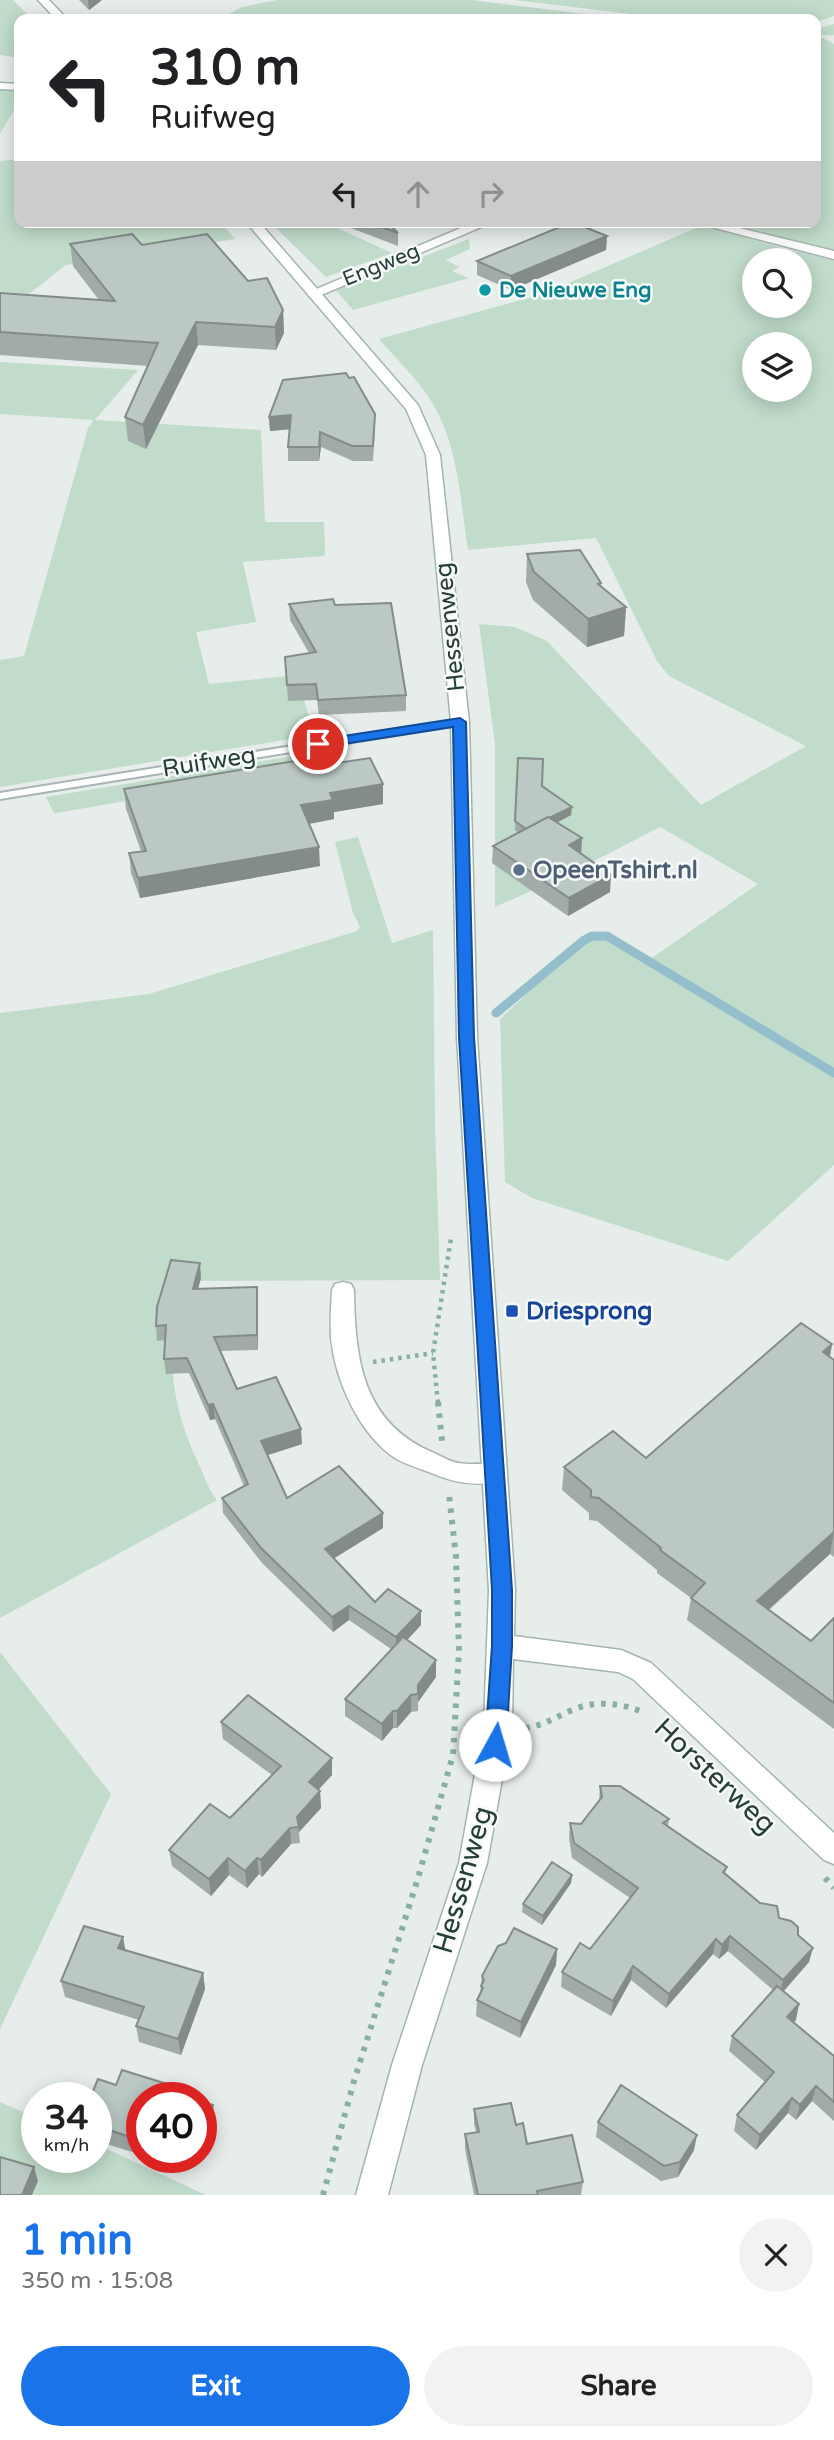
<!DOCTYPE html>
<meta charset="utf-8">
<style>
body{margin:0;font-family:"Varela Round",sans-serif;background:#f2f2f2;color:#202124;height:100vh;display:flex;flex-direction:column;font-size:26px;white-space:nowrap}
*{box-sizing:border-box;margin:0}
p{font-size:23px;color:#757577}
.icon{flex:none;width:38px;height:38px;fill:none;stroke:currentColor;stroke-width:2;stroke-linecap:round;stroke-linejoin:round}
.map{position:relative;height:2195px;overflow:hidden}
.side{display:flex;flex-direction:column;background:#fff;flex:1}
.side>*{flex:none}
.top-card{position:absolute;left:14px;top:14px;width:807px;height:214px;border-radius:14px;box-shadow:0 4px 18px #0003;background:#fff;color:#202124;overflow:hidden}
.buttons{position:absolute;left:742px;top:248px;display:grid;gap:14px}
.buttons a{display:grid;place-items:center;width:70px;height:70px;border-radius:50%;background:#fff;box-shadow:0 4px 18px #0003;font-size:35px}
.speed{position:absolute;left:21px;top:2082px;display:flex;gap:14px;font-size:35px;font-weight:700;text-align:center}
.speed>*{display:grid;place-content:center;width:91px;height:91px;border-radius:50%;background:#fff;box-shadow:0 4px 18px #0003;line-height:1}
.speed small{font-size:18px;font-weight:400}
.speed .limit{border:10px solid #d22;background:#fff;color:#111}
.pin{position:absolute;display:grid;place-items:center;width:60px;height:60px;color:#fff;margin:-30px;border:4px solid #fff;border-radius:50%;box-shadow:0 2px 7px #0007}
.me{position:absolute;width:77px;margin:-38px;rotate:6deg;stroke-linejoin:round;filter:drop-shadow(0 0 5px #0008)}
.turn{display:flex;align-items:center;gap:24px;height:147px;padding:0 21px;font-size:32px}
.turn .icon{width:91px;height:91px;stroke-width:2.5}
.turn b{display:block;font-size:49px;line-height:60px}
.lanes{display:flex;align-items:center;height:66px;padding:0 21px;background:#0003;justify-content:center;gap:35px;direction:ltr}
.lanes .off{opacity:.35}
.round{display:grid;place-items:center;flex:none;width:74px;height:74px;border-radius:37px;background:#f2f2f2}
.headline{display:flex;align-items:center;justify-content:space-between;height:119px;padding:0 21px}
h1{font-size:42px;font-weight:800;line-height:52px;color:#1a73e8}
.button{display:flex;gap:14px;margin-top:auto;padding:14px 21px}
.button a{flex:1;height:80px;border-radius:42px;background:#1a73e8;color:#fff;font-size:28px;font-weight:800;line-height:80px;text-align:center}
.button a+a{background:#f2f2f2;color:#202124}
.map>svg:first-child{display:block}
.green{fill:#c1dccb;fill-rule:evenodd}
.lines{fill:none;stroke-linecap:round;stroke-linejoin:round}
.stream{stroke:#94becc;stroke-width:9}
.lane-casing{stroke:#a9b5b2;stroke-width:4}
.street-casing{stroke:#a9b5b2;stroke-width:3}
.secondary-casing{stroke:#a2b5b0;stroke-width:3}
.path-far1{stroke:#89aea6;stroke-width:4.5;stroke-dasharray:3.5 5;stroke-linecap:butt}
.path{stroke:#89aea6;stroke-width:6;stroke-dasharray:4.5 7;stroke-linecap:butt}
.lane{fill:#fff;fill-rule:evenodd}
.street{fill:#fff;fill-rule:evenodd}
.secondary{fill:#fff;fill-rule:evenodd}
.wall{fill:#a1aca9}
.shaded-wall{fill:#838c89}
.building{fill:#bbc8c4;stroke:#838c89;stroke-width:2}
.route{fill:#1a73e8;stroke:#114b97;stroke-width:2}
.culture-dot{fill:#0f9aa8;stroke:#f6faf8;stroke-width:2.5}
.service-dot{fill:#5c6f8a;stroke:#f6faf8;stroke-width:2.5}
.transit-dot{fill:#1a4fb4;stroke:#f6faf8;stroke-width:2.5}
.labels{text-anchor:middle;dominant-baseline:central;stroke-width:5;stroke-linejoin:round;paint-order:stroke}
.far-street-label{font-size:21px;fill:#263e3a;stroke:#f6faf8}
.far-culture-label{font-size:21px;font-weight:bold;fill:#0d838f;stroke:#f6faf8;text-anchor:start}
.street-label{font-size:24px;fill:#263e3a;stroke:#f6faf8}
.service-label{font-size:24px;font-weight:bold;fill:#4e5e75;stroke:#f6faf8;text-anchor:start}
.transit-label{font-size:24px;font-weight:bold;fill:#164399;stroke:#f6faf8;text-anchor:start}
.near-street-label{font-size:28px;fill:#263e3a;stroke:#f6faf8}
</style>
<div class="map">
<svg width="834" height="2195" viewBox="0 0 834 2195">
<rect width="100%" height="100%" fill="#e6edeb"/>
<g class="green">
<polygon points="0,0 13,0 32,19 19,19 19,58 0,55"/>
<polygon points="277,0 472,0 625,19 220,19 242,7"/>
<polygon points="515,0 834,0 834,16 816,22 816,19 673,19"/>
<polygon points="834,24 834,35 817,35 834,44 834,253 709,222 816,222 816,29"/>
<polygon points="0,88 19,89 19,101 0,134"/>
<polygon points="19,159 19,222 220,222 235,239 66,265 16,304 0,303 0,161"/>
<polygon points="270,222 324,222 392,253 326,277"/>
<path d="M703,225L789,250L834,259V1165L728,1261L532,1198L505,1182L500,1019L564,959L603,934L649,960L758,884L660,827L565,876L495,907V744L479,624L515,627L547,641L701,805L806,746L669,676L657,661L596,538L468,550C461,506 459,458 440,417C426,387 401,364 379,339L543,294ZM754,261H800V306H754ZM754,345H800V390H754Z"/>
<polygon points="469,239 470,249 446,260 459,267 452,271 469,278 353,310 336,290"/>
<polygon points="0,362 138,370 95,420 261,430 265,522 324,522 325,556 243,562 256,622 196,632 209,684 297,675 314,735 0,787 0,660 24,656 88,428 94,420 0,414"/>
<polygon points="299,755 304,770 62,812 54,813 46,797"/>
<path d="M358,837L392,943L433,930L435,1123L440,1280L179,1281C167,1352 168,1400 200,1467C205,1478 209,1491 217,1500L0,1618V1013L149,994L357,931L360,927L353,913L335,842Z"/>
<polygon points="0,1652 111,1794 0,2029"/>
<polygon points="0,2102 37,2118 37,2158 96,2158 96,2144 206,2195 0,2195"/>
</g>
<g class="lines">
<polyline class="stream" points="496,1013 583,941 592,936 607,936 834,1073"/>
<defs>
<polygon id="lane" points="460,719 465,722 464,724 0,799 0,793"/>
<g id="street">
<polygon points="475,222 493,222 319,296 309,296 307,293"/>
<polygon points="692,222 715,222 834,251 834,259"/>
<path d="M343,1282L351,1284L354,1290C355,1359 362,1423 434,1453C441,1456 450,1462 459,1463C473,1466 487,1461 502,1466L505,1473L502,1480C477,1488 452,1482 429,1472C418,1468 405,1464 395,1458C359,1434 335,1380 331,1338C330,1322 331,1306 332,1290L335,1284Z"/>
</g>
<g id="secondary">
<polygon points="38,0 49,0 67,19 56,19"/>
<polygon points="0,83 19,84 19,90 0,89"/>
<polygon points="246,222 259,222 418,405 440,455 469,722 477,1037 515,1590 514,1636 621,1650 651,1663 834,1833 834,1864 824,1860 633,1679 618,1672 513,1659 512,1724 487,1863 422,2065 388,2195 356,2195 392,2065 459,1863 484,1724 489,1590 457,1037 451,722 426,455 406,409"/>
</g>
</defs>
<use href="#lane" class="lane-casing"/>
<use href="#street" class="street-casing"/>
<use href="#secondary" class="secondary-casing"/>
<g class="path-far1">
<polyline points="373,1362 433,1353"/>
<polyline points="438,1403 433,1353 451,1238"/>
</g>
<g class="path">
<polyline points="438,1402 442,1441"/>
<path d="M525,1728C543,1726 556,1717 572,1710C595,1700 620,1703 643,1712"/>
<polyline points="825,1878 834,1888"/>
<polyline points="323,2195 354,2081 418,1878 453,1755 459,1651 456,1557 449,1494"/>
</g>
<use href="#lane" class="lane"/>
<use href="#street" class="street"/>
<use href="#secondary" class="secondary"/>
</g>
<g class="wall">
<polygon points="79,0 102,0 89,10"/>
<polygon points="335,222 389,222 389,224 398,233 398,246"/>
<polygon points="607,236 606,250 511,290 477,275 477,261"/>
<polygon points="70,244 142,245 248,281 283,310 284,333 276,350 198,345 146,449 128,441 125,417 148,366 0,355 0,293 99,300 73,266"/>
<polygon points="269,417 375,428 373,461 353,461 321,447 319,461 288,461 288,447 290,429 270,431"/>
<polygon points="527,554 601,583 601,586 626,607 624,636 587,647 533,600 526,582"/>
<polygon points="289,604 335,605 406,695 406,711 319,715 317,700 288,701 285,657 309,653 290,620"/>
<polygon points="518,758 542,786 571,815 557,823 582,838 581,854 610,892 568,916 492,863 493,846 519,833 515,830"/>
<polygon points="317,766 383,784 383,804 334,812 334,819 309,824 320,866 140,898 131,873 129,853 141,851 126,809 124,789"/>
<polygon points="201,1278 198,1289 258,1302 258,1350 220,1351 237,1389 302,1444 267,1455 287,1498 383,1513 383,1528 334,1558 375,1602 421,1611 421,1625 407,1640 436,1660 436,1677 418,1702 418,1711 411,1712 397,1728 393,1728 382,1741 345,1716 345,1699 391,1649 349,1620 333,1632 262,1563 223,1513 222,1498 244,1486 215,1419 210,1420 189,1373 166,1374 164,1359 165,1340 157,1341 156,1326"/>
<polygon points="832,1344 830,1357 834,1360 834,1557 830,1554 769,1610 811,1641 834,1618 834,1729 687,1620 691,1598 657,1573 657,1570 597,1521 589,1520 589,1513 562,1490 564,1467 646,1458"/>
<polygon points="221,1722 332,1775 318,1790 320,1791 321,1808 299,1832 300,1843 291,1844 262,1877 259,1874 247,1888 229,1875 211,1896 172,1866 169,1850 230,1818 272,1775 223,1739"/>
<polygon points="600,1786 669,1819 668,1826 727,1867 725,1874 798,1935 809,1962 784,1991 796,2020 793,2022 834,2056 834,2121 812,2101 796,2120 788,2113 756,2150 734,2131 737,2115 765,2082 729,2051 732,2036 773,1990 728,1951 719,1959 713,1954 666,2008 631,1980 611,2016 561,1987 562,1972 590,1949 630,1898 572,1858 569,1838 570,1823 581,1824 599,1802"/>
<polygon points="572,1875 571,1883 542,1925 522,1912 523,1904"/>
<polygon points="557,1949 556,1965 520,2038 476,2016 477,2000 480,1993 482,1976"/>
<polygon points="125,1950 203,1973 205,1989 181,2055 139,2042 136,2026 139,2020 65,1997 61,1981"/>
<polygon points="116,2085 180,2088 181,2096 142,2098 142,2155 103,2143 101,2135 96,2133 96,2098"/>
<polygon points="474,2109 516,2125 527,2144 583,2182 581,2195 474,2195 465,2149 465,2134 476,2132 474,2124"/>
<polygon points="598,2122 694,2150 678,2177 661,2181 596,2137"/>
</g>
<g class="shaded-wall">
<polygon points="88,0 102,0 89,10"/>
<polygon points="607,236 606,250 511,290 511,276"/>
<polygon points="283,310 284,333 276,350 275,327"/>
<polygon points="196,322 198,345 146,449 143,425"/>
<polygon points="291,415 292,429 270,431 269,417"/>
<polygon points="320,432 321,447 319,461 319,447"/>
<polygon points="626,607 624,636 587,647 588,619"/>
<polygon points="383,784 383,804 334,812 334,819 302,825 301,805 330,793"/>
<polygon points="572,807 571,815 527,838 528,830"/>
<polygon points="582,838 581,855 569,845"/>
<polygon points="319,847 320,866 140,898 138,878"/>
<polygon points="611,875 610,892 568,916 569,898"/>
<polygon points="200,1263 201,1278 194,1304 193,1289"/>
<polygon points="257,1287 258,1302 258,1350 257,1335"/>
<polygon points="832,1344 828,1367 823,1352"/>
<polygon points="213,1404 215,1419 210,1420 208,1405"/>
<polygon points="301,1429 302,1444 262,1457 261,1441"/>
<polygon points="383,1513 383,1528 325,1564 325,1549"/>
<polygon points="834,1532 830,1554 753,1623 757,1601"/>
<polygon points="349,1606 349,1620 333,1632 332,1617"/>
<polygon points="421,1611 421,1625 396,1652 396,1637"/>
<polygon points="436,1660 436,1677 418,1702 418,1685"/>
<polygon points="411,1695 411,1712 397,1728 397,1711"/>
<polygon points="393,1711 393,1728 382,1741 382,1724"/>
<polygon points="332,1758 332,1775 310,1799 309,1782"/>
<polygon points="320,1791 321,1808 299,1832 297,1817"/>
<polygon points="290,1828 291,1844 262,1877 261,1860"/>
<polygon points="228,1858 229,1875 211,1896 209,1879"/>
<polygon points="257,1858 259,1874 247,1888 245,1871"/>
<polygon points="572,1875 571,1883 542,1925 543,1916"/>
<polygon points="730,1936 728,1951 719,1959 722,1945"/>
<polygon points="123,1937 126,1953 118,1948"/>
<polygon points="716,1939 713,1954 666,2008 669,1994"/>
<polygon points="813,1948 809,1962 780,1995 783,1980"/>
<polygon points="557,1949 556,1965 520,2038 521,2022"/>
<polygon points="633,1966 631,1980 611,2016 613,2001"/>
<polygon points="203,1973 205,1989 181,2055 178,2039"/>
<polygon points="799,2004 796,2020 784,2033 787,2017"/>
<polygon points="816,2086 812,2101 796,2120 800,2105"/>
<polygon points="792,2098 788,2113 756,2150 760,2135"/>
<polygon points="213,2105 215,2121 201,2157 201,2136"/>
<polygon points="697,2135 694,2150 678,2177 680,2162"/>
<polygon points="34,2167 38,2181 32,2195 22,2195"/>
</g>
<g class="building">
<polygon points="369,222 387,222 398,233"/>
<polygon points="572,222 607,236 511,276 477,261"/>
<polygon points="132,234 142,245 207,234 248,281 267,278 283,310 275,327 196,322 143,425 125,417 158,343 0,332 0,293 115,301 70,244"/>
<polygon points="346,373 349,378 354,377 375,414 373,446 352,446 320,432 319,447 288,447 291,415 269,417 283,380"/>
<polygon points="580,550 601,583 598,584 626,607 588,619 534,572 527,554"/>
<polygon points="333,599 335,605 391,603 406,695 318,700 316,684 287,685 285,657 316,652 289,604"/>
<polygon points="313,758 317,766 370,758 383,784 330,793 333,800 301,805 319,847 138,878 129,853 146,851 124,789"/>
<polygon points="518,758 543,759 542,786 572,807 526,829 515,821"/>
<polygon points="548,817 582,838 569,845 611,875 569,898 493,846"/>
<polygon points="171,1260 200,1263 193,1289 257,1287 257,1335 214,1337 237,1389 276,1377 301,1429 261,1441 287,1498 339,1466 383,1513 325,1549 375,1602 388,1589 421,1611 396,1637 349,1606 332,1617 261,1548 222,1498 248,1484 213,1404 208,1405 187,1358 164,1359 166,1325 156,1326 157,1307"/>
<polygon points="801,1323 832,1344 823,1352 834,1360 834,1532 757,1601 811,1641 834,1618 834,1703 691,1598 705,1583 660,1550 661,1548 599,1498 591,1497 591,1490 564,1467 613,1431 646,1458"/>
<polygon points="403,1637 436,1660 418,1685 418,1694 411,1695 397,1711 393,1711 382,1724 345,1699"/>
<polygon points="248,1695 332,1758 309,1782 320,1791 297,1817 299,1827 290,1828 261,1860 257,1858 245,1871 228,1858 209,1879 169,1850 210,1804 230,1818 281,1766 221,1722"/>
<polygon points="600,1786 620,1786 669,1819 663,1823 727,1867 723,1872 760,1903 777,1906 779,1918 791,1921 798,1927 798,1935 813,1948 783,1980 730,1936 722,1945 716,1939 669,1994 633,1966 613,2001 562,1972 580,1943 590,1949 638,1888 574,1843 570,1823 581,1824 591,1811 602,1797"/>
<polygon points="552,1862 572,1875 543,1916 523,1904"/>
<polygon points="84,1926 123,1937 118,1948 203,1973 178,2039 136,2026 144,2007 61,1981"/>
<polygon points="514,1928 557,1949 521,2022 477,2000 483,1988 481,1986 484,1980 482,1976 498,1946 506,1943"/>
<polygon points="777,1986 799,2004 787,2017 834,2056 834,2102 816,2086 800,2105 792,2098 760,2135 737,2115 774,2072 732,2036"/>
<polygon points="122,2070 180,2088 177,2095 188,2098 142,2098 142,2141 100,2127 102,2121 96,2119 96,2098 90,2098 98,2079 116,2085"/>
<polygon points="621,2085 697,2135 680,2162 664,2166 598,2122"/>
<polygon points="201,2102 213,2105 201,2136"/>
<polygon points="511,2103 516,2125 523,2123 527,2144 572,2135 583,2182 537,2191 538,2195 478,2195 465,2134 479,2132 474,2109"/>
<polygon points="0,2157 34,2167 22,2195 0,2195"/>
</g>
<polygon class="route" points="460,718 466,722 474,1037 512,1590 512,1646 506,1745 503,1752 495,1754 488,1752 485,1745 492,1646 492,1590 459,1037 453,727 318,748 311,744 318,740"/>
<circle class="culture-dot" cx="485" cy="290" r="7"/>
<circle class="service-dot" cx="519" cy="870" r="7"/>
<rect class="transit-dot" x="505" y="1304" width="14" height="14" rx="3.5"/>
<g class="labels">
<g class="far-street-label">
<text transform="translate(381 265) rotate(-22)">Engweg</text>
</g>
<g class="far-culture-label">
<text x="499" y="290">De Nieuwe Eng</text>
</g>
<g class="street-label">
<text transform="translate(450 627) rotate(-96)">Hessenweg</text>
<text transform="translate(209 762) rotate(-9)">Ruifweg</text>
</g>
<g class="service-label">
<text x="533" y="870">OpeenTshirt.nl</text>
</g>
<g class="transit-label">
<text x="526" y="1311">Driesprong</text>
</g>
<g class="near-street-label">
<text transform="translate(715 1776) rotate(43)">Horsterweg</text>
<text transform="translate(463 1880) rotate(-74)">Hessenweg</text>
</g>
</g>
</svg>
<div class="buttons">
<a><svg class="icon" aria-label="search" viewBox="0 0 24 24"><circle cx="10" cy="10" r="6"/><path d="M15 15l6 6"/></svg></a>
<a><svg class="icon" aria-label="layers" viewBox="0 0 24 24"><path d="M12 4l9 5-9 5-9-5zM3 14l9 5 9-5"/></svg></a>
</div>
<div class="speed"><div>34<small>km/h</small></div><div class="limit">40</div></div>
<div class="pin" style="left:318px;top:744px;background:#d93025"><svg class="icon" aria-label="arrive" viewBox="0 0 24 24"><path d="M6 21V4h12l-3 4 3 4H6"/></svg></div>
<svg class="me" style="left:495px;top:1745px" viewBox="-20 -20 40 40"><circle r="19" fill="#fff"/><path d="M0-13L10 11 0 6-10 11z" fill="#1a73e8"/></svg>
<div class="top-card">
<div class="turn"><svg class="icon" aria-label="left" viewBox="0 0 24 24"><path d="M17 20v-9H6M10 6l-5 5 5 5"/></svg><div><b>310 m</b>Ruifweg</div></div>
<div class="lanes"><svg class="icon" aria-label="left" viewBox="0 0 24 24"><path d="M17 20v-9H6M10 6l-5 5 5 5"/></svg><svg class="icon off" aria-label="ahead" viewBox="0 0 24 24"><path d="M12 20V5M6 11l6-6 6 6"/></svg><svg class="icon off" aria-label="right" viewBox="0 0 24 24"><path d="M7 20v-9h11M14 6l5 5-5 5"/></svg></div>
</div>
</div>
<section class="side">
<div class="headline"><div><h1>1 min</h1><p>350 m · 15:08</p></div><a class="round"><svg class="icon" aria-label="close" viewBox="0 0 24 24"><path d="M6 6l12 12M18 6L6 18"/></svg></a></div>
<div class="button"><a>Exit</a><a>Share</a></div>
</section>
